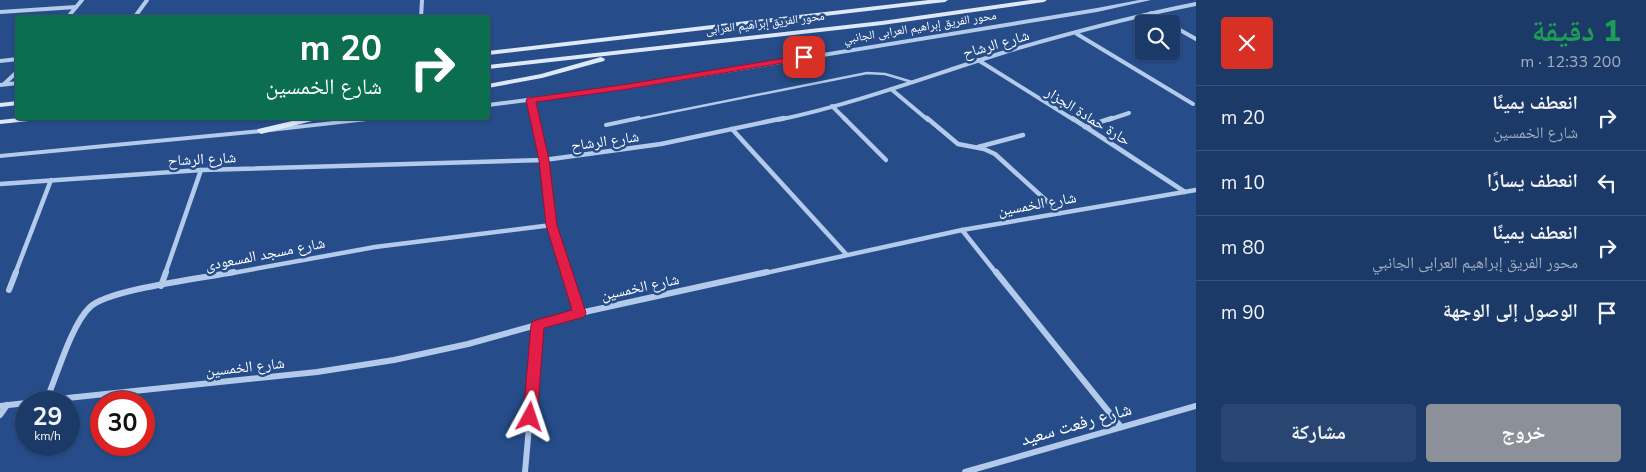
<!DOCTYPE html>
<html lang="ar">
<meta charset="utf-8">
<style>
body{margin:0;font-family:"Nunito Sans","Noto Naskh Arabic",sans-serif;background:#294571;color:#f1f3f6;direction:rtl;height:100vh;display:flex;flex-direction:column;font-size:19px;white-space:nowrap}
*{box-sizing:border-box;margin:0}
p{font-size:16px;color:#a0adc0}
.icon{flex:none;width:28px;height:28px;fill:none;stroke:currentColor;stroke-width:2;stroke-linecap:round;stroke-linejoin:round}
.map{position:relative;flex:1;overflow:hidden;direction:ltr}
.drawer{display:flex;flex-direction:column;background:#1c3a68;width:450px}
.drawer>*{flex:none}
.guide{position:absolute;left:15px;top:15px;width:475px;height:105px;border-radius:5px;box-shadow:0 1px 4px #0004,0 0 0 1px #3a547c;direction:rtl;background:#0b6e4f;color:#fff;overflow:hidden}
.buttons{position:absolute;left:1135px;top:15px;display:grid;gap:10px}
.buttons a{display:grid;place-items:center;width:45px;height:45px;border-radius:5px;background:#1c3a68;box-shadow:0 1px 4px #0004,0 0 0 1px #3a547c;font-size:25px}
.speed{position:absolute;left:15px;top:391px;display:flex;gap:10px;font-size:25px;font-weight:700;text-align:center}
.speed>*{display:grid;place-content:center;width:65px;height:65px;border-radius:50%;background:#1c3a68;box-shadow:0 1px 4px #0004,0 0 0 1px #3a547c;line-height:1}
.speed small{font-size:12px;font-weight:400}
.speed .limit{border:8px solid #d22;background:#fff;color:#111}
.pin{position:absolute;display:grid;place-items:center;width:42px;height:42px;color:#fff;margin:-21px;border-radius:10px;box-shadow:0 2px 8px #0006}
.me{position:absolute;width:55px;margin:-28px;rotate:5deg;stroke-linejoin:round;filter:drop-shadow(0 0 4px #0008)}
.turn{display:flex;align-items:center;gap:18px;height:105px;padding:0 25px;font-size:22px}
.turn .icon{width:65px;height:65px;stroke-width:2.5}
.turn b{display:block;font-size:35px;line-height:42px}
.round{display:grid;place-items:center;flex:none;width:52px;height:52px;border-radius:5px;background:#294571}
.headline{display:flex;align-items:center;justify-content:space-between;height:85px;padding:0 25px}
h1{font-size:30px;font-weight:800;line-height:38px;color:#1e9e55}
.cta{display:flex;gap:10px;margin-top:auto;padding:10px 25px}
.cta a{flex:1;height:58px;border-radius:5px;background:#8c9099;color:#fff;font-size:20px;font-weight:800;line-height:58px;text-align:center}
.cta a+a{background:#294571;color:#f1f3f6}
ul{padding:0;list-style:none}
li{display:flex;align-items:center;gap:15px;height:65px;padding:0 25px;border-top:1px solid #3a547c}
li div{flex:1}
li b{display:block;font-size:19px}
li em{font-style:normal}
main{display:flex;flex:1;min-height:0}
.map>svg:first-child{display:block}
.lines{fill:none;stroke-linecap:round;stroke-linejoin:round}
.service-far1{stroke:#b3caea;stroke-width:2.5}
.service{stroke:#b3caea;stroke-width:4}
.minor-far2{stroke:#b3caea;stroke-width:4}
.minor-far1{stroke:#b3caea;stroke-width:4.5}
.minor{stroke:#b3caea;stroke-width:6}
.tertiary{fill:#b3caea;fill-rule:evenodd}
.secondary{fill:#dee8f8;fill-rule:evenodd}
.route{fill:#e11d48;stroke:#92132f}
.labels{text-anchor:middle;dominant-baseline:central;stroke-width:5;stroke-linejoin:round;paint-order:stroke}
.far-street-label{font-size:12px;fill:#fff;stroke:#264d8a}
.street-label{font-size:15px;fill:#fff;stroke:#264d8a}
.near-street-label{font-size:18px;fill:#fff;stroke:#264d8a}
</style>
<main>
<section class="drawer">
<div class="headline"><div><h1>1 دقيقة</h1><p>200 m · 12:33</p></div><a class="round" style="background:#d93025;color:#fff"><svg class="icon" aria-label="close" viewBox="0 0 24 24"><path d="M6 6l12 12M18 6L6 18"/></svg></a></div>
<ul>
<li><svg class="icon" aria-label="right" viewBox="0 0 24 24"><path d="M7 20v-9h11M14 6l5 5-5 5"/></svg><div><b>انعطف يمينًا</b><p>شارع الخمسين</p></div><em>20 m</em></li>
<li><svg class="icon" aria-label="left" viewBox="0 0 24 24"><path d="M17 20v-9H6M10 6l-5 5 5 5"/></svg><div><b>انعطف يسارًا</b></div><em>10 m</em></li>
<li><svg class="icon" aria-label="right" viewBox="0 0 24 24"><path d="M7 20v-9h11M14 6l5 5-5 5"/></svg><div><b>انعطف يمينًا</b><p>محور الفريق إبراهيم العرابى الجانبي</p></div><em>80 m</em></li>
<li><svg class="icon" aria-label="arrive" viewBox="0 0 24 24"><path d="M6 21V4h12l-3 4 3 4H6"/></svg><div><b>الوصول إلى الوجهة</b></div><em>90 m</em></li>
</ul>
<div class="cta"><a>خروج</a><a>مشاركة</a></div>
</section>
<div class="map">
<svg width="1196" height="472" viewBox="0 0 1196 472">
<rect width="100%" height="100%" fill="#264d8a"/>
<g class="lines">
<polyline class="service-far1" points="632,120 867,73 885,74 912,82"/>
<polyline class="service" points="606,125 639,118"/>
<g class="minor-far2">
<polyline points="0,12 76,7"/>
<polyline points="1151,13 1170,24"/>
<polyline points="67,18 82,0"/>
<polyline points="134,18 147,0"/>
<polyline points="421,18 422,0"/>
<polyline points="1171,25 1196,39"/>
<polyline points="1077,34 1193,104"/>
<polyline points="978,60 1074,120"/>
<polyline points="0,61 18,59"/>
<polyline points="4,84 18,71"/>
<polyline points="891,89 928,120"/>
<polyline points="531,99 535,120"/>
<polyline points="832,106 846,120"/>
<path d="M778,120C859,103 936,73 1015,49C1074,32 1135,16 1196,4"/>
<polyline points="1108,120 1129,113"/>
</g>
<g class="minor-far1">
<polyline points="535,118 544,160 552,225 567,274"/>
<polyline points="844,118 886,160"/>
<polyline points="927,118 958,144 984,149 995,154 1060,213"/>
<polyline points="1072,118 1185,192"/>
<polyline points="1085,127 1112,118"/>
<polyline points="732,129 846,254"/>
<polyline points="978,147 1023,135"/>
<polyline points="0,184 201,170 544,160 661,144 784,118"/>
<polyline points="962,230 997,274"/>
<polyline points="15,274 51,180"/>
<polyline points="165,274 201,170"/>
<polyline points="227,274 375,247 552,225"/>
<polyline points="761,274 962,230 1196,190"/>
</g>
<g class="minor">
<polyline points="567,272 580,313"/>
<polyline points="996,272 1121,427"/>
<polyline points="161,286 166,272"/>
<polyline points="9,290 16,272"/>
<path d="M46,401C57,376 71,325 90,307C109,289 204,278 234,272"/>
<polyline points="29,402 317,372 394,360 468,344 580,313 767,272"/>
<polyline points="0,406 26,403"/>
<polyline points="0,415 7,405"/>
<polyline points="525,472 538,325"/>
<polyline points="965,472 1196,406"/>
</g>
<g class="tertiary">
<polygon points="1139,0 1151,0 1097,12 628,89 488,107 488,103 628,85 1097,8"/>
<polygon points="18,81 18,85 0,87 0,83"/>
<polygon points="361,118 380,118 376,120 261,133 0,158 0,154 261,129"/>
</g>
<g class="secondary">
<polygon points="929,0 948,0 945,2 488,55 488,51"/>
<polygon points="1031,0 1047,0 1044,2 882,25 488,69 488,65 882,21"/>
<polygon points="601,57 605,59 604,61 542,78 488,88 488,84 541,74"/>
<polygon points="18,101 18,105 0,107 0,103"/>
<polygon points="19,118 42,118 38,120 0,124 0,120"/>
<polygon points="305,118 317,118 316,120 261,134 257,131 258,129"/>
</g>
</g>
<polygon class="route" points="804,55 808,57 807,59 628,89 536,102 549,160 557,225 586,313 584,317 544,328 537,417 535,421 530,423 525,421 523,417 531,325 533,321 572,310 546,225 539,160 526,100 528,98 628,84"/>
<g class="labels">
<g class="far-street-label">
<text transform="translate(765 23) rotate(-7)">محور الفريق إبراهيم العرابى</text>
<text transform="translate(920 27) rotate(-9)">محور الفريق إبراهيم العرابى الجانبي</text>
</g>
<g class="street-label">
<text transform="translate(996 44) rotate(-16)">شارع الرشاح</text>
<text transform="translate(1088 116) rotate(32)">حارة حمادة الجزار</text>
<text transform="translate(605 141) rotate(-8)">شارع الرشاح</text>
<text transform="translate(202 159) rotate(-3)">شارع الرشاح</text>
<text transform="translate(1037 204) rotate(-10)">شارع الخمسين</text>
<text transform="translate(265 254) rotate(-11)">شارع مسجد المسعودى</text>
<text transform="translate(640 287) rotate(-12)">شارع الخمسين</text>
<text transform="translate(245 367) rotate(-6)">شارع الخمسين</text>
</g>
<g class="near-street-label">
<text transform="translate(1076 424) rotate(-16)">شارع رفعت سعيد</text>
</g>
</g>
</svg>
<div class="buttons">
<a><svg class="icon" aria-label="search" viewBox="0 0 24 24"><circle cx="10" cy="10" r="6"/><path d="M15 15l6 6"/></svg></a>
</div>
<div class="speed"><div>29<small>km/h</small></div><div class="limit">30</div></div>
<div class="pin" style="left:804px;top:57px;background:#d93025"><svg class="icon" aria-label="arrive" viewBox="0 0 24 24"><path d="M6 21V4h12l-3 4 3 4H6"/></svg></div>
<svg class="me" style="left:530px;top:417px" viewBox="-20 -20 40 40"><path d="M0-17L14 15 0 8-14 15z" fill="#e11d48" stroke="#fff" stroke-width="4"/></svg>
<div class="guide">
<div class="turn"><svg class="icon" aria-label="right" viewBox="0 0 24 24"><path d="M7 20v-9h11M14 6l5 5-5 5"/></svg><div><b>20 m</b>شارع الخمسين</div></div>
</div>
</div>
</main>
